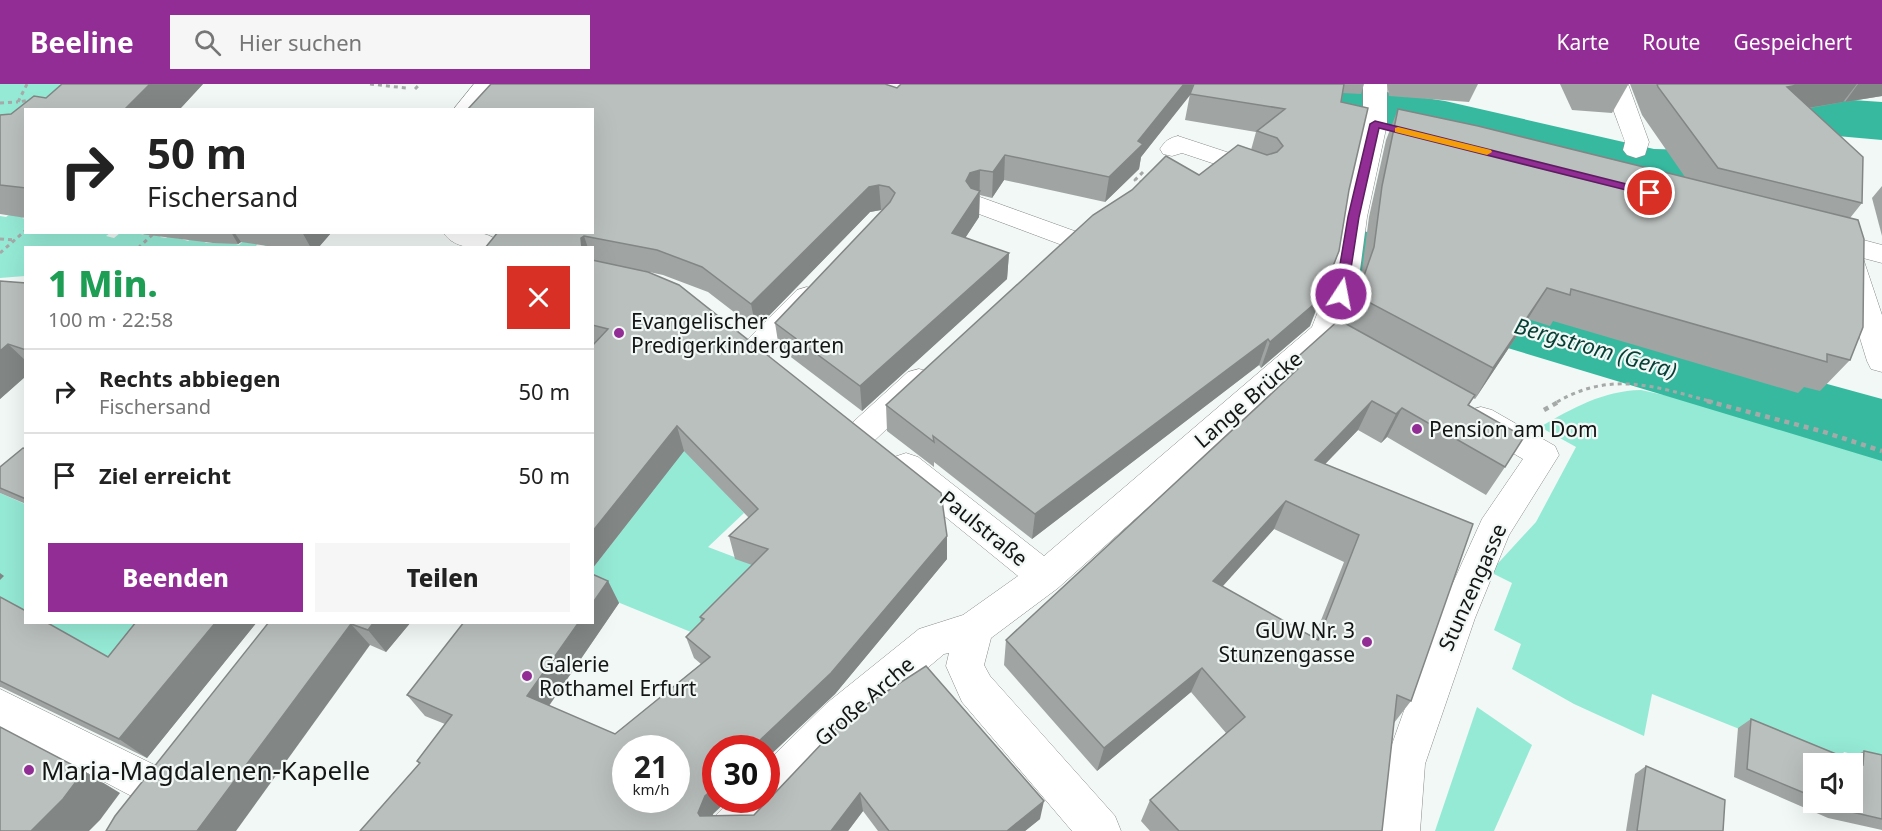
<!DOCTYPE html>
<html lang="de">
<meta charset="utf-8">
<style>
body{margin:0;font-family:"Noto Sans",sans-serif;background:#f6f6f6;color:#222;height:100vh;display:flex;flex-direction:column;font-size:22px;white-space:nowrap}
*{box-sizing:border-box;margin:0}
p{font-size:20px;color:#767676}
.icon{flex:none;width:33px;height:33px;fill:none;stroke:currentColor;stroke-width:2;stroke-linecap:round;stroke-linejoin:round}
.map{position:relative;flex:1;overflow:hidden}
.drawer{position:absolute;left:24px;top:162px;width:570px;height:378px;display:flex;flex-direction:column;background:#fff;border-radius:0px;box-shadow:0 6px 24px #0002}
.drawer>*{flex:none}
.banner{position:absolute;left:24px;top:24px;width:570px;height:126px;border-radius:0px;box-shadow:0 6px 24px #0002;background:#fff;color:#222;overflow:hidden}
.fabs{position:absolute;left:1803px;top:669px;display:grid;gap:12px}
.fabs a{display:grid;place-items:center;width:60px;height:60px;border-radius:0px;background:#fff;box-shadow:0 6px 24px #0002;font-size:30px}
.speed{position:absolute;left:612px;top:651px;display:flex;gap:12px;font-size:30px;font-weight:700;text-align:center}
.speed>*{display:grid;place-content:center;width:78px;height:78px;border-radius:50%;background:#fff;box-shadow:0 6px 24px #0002;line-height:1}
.speed small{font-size:15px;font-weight:400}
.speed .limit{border:9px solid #d22;background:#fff;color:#111}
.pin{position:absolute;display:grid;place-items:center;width:51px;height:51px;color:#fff;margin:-26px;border:3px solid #fff;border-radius:50%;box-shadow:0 2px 6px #0007}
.me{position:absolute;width:66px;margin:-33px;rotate:11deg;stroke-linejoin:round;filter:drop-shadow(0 0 4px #0008)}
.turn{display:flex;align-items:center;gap:21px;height:126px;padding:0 24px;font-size:27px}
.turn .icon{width:78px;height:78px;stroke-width:2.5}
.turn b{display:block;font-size:42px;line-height:51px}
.round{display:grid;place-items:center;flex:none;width:63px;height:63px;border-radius:0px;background:#f6f6f6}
.overview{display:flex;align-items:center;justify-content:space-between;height:102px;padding:0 24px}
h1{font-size:36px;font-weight:800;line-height:45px;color:#1e9e55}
.primary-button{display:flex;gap:12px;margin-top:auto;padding:12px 24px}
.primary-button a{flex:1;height:69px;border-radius:0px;background:#912d94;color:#fff;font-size:24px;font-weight:800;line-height:69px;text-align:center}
.primary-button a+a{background:#f6f6f6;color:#222}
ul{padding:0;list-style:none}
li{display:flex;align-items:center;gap:18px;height:84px;padding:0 24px;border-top:2px solid #e0e0e0}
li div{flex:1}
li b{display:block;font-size:22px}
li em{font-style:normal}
header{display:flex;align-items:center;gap:36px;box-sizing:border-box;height:84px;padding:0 30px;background:#912d94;color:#fff}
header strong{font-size:28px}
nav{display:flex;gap:33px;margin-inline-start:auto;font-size:21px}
.search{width:420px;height:54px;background:#f6f6f6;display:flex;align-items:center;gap:15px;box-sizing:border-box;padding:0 21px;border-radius:0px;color:#767676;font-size:22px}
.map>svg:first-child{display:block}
.green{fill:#95ead5}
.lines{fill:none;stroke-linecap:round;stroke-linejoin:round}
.river{fill:#37b9a0;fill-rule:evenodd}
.minor-casing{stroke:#878c8b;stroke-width:1}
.path-far1{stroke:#a5a9a8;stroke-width:3;stroke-dasharray:4 4;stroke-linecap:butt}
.path{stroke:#a5a9a8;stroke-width:4.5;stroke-dasharray:5 5;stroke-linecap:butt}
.minor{fill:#fff;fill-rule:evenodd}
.wall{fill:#a0a5a3;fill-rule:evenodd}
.shaded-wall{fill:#828685}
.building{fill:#bac0be;stroke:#828685;stroke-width:1.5;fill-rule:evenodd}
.route{fill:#912d94;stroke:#5e1d60;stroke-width:1.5}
.slow{fill:#f59e0b}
.poi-dot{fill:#912d94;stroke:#f2f8f6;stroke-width:2}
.labels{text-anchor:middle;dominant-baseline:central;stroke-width:4.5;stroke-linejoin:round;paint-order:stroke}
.poi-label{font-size:21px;fill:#131515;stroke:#f2f8f6;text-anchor:start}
.street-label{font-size:21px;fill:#131515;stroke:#f2f8f6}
.water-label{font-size:22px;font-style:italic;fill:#053f35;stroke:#f2f8f6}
.near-poi-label{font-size:26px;fill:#131515;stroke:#f2f8f6;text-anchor:start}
</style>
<header>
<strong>Beeline</strong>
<div class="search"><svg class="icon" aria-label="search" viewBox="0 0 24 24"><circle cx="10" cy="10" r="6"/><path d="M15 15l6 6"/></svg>Hier suchen</div>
<nav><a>Karte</a><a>Route</a><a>Gespeichert</a></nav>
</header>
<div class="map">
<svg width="1882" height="747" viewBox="0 0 1882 747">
<rect width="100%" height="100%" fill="#f2f8f6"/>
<g class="green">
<polygon points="0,0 119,0 26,26 0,72"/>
<polygon points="13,128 25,132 22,134 25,135 26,148 110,149 106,152 114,154 120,149 138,149 143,151 146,149 164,148 160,153 166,154 172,149 188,150 182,155 188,157 195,151 206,159 212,159 218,154 239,161 243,157 258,159 256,162 263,163 266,160 281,162 280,164 26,164 25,192 0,194 0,132 6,133"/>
<path d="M1641,306L1700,319L1882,373V678L1844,668L1838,679H1824L1652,610L1644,652L1574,620L1512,585L1521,560L1494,546L1512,499L1490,488L1536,438L1576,363L1540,343C1573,324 1602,307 1641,306Z"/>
<polygon points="691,357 719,402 744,429 708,463 774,488 708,555 593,508 592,485"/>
<polygon points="0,409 25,420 25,533 0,518"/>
<polygon points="36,539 179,539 113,581"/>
<polygon points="1477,623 1532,661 1494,747 1435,747"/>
</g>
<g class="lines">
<g class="river">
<polygon points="1184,0 1334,0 1445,17 1654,65 1778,68 1778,59 1767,39 1776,26 1838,15 1882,18 1882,56 1837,52 1842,59 1841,80 1832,94 1818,102 1795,108 1654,105 1445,53 1214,18 1193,13"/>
<polygon points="1254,106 1278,112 1399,161 1522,216 1882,315 1882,377 1471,253 1349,195 1230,142 1220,127 1230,112"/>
</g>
<defs>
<g id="minor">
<polygon points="474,0 498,0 478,26 453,26"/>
<polygon points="1363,0 1387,0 1387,40 1367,133 1359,194 1336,255 1058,504 991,554 984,581 990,592 1115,732 1121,747 1072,747 962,618 946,582 949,569 944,570 855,645 759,747 709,747 715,732 731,716 766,716 766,679 827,619 919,545 963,531 1018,492 894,391 889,382 894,373 906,369 918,373 1044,472 1312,243 1331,194 1341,133 1363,40"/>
<polygon points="1604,0 1628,0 1649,58 1645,71 1636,74 1627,71 1623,66 1625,58"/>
<path d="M1178,52L1269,82L1273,87L1269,92L1260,95L1182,69L1172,72L1163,70L1160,65C1165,57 1169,54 1178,52Z"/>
<polygon points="980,113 1080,149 1084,155 1080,161 1070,164 971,127 967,121 971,115"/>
<polygon points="1822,145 1882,161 1882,179 1863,174 1882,231 1882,288 1871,285 1867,277 1836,176 1843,169 1812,160 1808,154 1812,148"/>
<path d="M443,148C463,148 492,144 504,164C484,164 455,168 443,148Z"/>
<polygon points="807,203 817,206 821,213 817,220 769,272 758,275 747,272 743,264 747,256 797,206"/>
<polygon points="919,285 930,288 934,296 930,304 874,357 863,360 852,357 847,348 852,339 908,288"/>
<polygon points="1481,323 1492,326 1555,362 1559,371 1509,451 1475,534 1425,680 1420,747 1378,747 1385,680 1437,534 1482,435 1523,375 1470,344 1465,335 1470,326"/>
<polygon points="0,605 169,688 175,702 169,716 154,722 139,716 0,643"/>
</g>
</defs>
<use href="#minor" class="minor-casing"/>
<g class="path-far1">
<polyline points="27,0 18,18 30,16"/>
<polyline points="370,0 406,4"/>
<polyline points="415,5 420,0"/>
<polyline points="0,19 18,18"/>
<polyline points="1143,88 1135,96 1143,99"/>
<polyline points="0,155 14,156"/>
<polyline points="138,164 153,150"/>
<polyline points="0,169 26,146"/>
<path d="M1557,318C1612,286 1656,303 1713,318"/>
</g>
<g class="path">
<polyline points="1707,317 1821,347 1882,367"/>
<polyline points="1544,326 1560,317"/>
</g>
<use href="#minor" class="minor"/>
</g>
<g class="wall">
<polygon points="203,0 179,26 26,26 26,134 0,130 0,31 11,30 46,14"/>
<polygon points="1193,0 1191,9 1194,0 1364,0 1361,10 1343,9 1310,242 1261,284 1259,281 1032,455 934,378 934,383 887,347 886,321 1199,91 1251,66 1256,48 1185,36 1190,10 1141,73 1139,85 1105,118 1004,96 992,114 980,111 979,133 965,154 1009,169 1007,195 862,327 779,264 775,239 883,126 881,126 870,128 756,245 708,208 663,191 640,186 947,452 947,475 835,610 766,675 766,664 716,664 713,732 754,731 847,633 1040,735 1025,747 878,747 863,727 848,747 360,747 419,680 417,677 445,640 425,632 407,611 608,497 619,519 549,622 615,650 701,580 694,574 686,553 701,538 700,533 752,481 735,475 729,452 749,434 684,367 592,485 592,164 485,164 897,4"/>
<polygon points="1387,0 1478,0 1469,18 1389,12"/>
<polygon points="1560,0 1628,0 1628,1 1612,29 1572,26"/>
<path d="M1630,0H1882V12L1845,18L1844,16L1843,18L1810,24L1862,119L1850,134V276L1820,307L1804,303L1798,309L1553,237L1550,242L1528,235L1475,315L1473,314L1469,321L1505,383L1486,411L1387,353L1381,359L1358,346L1325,380L1473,440L1411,617L1394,639L1382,747H1150L1141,737L1150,716L1226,649L1191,608L1097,687L1004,581L1006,556L1285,297L1292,278L1345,239L1361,194L1369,133L1386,56L1398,25L1685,93L1642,31ZM1274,445L1344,478L1314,554L1222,503Z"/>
<polygon points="1882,102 1882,152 1872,114"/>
<polygon points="124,148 340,148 338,150 331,149 318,164 281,164 241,158 238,160 213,159"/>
<polygon points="0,197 26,199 26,292 0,315"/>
<polygon points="26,365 26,420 0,409 0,383"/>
<polygon points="0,513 108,573 136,538 257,538 147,674 1,603 0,603"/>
<polygon points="269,538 411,538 386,568 370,561"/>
<path d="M1751,635L1849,675L1864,667L1882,671V746L1828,734L1734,693L1738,644ZM1814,680L1852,718H1814Z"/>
<polygon points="1646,682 1723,747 1626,747 1635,690"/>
</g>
<g class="shaded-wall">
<polygon points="150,0 203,0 179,26 124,26"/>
<polygon points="1184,0 1193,0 1191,10 1141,73 1139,85 1105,118 1109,93"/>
<polygon points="1803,0 1857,0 1843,18 1767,31 1787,3"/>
<polygon points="1858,0 1882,0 1882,12 1845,18"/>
<polygon points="1005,71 1004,96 992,114 993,88"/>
<polygon points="980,86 979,133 952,174 952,149 966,97 970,89"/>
<polygon points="879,101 881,126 870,128 756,245 751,220 869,103"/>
<polygon points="231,148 234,148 241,158 238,160"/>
<polygon points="302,148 330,148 331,149 318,164 311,164"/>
<polygon points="584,152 588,164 582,164 581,154"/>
<polygon points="1339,167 1310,242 1261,284 1270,258"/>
<polygon points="1009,169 1007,195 862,327 860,302"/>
<polygon points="1547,204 1528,235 1475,315 1493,284"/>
<polygon points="1268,255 1259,281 1032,455 1035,430"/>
<polygon points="8,260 26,277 26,292 0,315 0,267"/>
<polygon points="1372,317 1358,346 1302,404 1315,376"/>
<polygon points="1402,324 1387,353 1381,359 1396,330"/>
<polygon points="677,342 684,367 592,485 592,448"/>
<polygon points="1286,417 1274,445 1203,524 1213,497"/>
<polygon points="947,452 947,475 835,610 766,675 766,664 758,664 758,658"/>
<polygon points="0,489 4,492 0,496"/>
<polygon points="608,497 619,519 541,633 527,612 579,538 592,538 592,520"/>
<polygon points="216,538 257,538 147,674 119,655"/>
<polygon points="374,538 411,538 386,568 368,546"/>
<polygon points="351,540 370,561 236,747 197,747"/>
<polygon points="1202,584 1191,608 1097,687 1104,664"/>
<polygon points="84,687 120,709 100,736 89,747 31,747"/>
<polygon points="716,702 716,716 728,716 713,730 707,746 698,729 705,712"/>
<polygon points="860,709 863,727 848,747 831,747"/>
<polygon points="1044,717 1040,735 1025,747 1007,747"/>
</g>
<g class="building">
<polygon points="62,0 150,0 124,26 26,26 26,104 0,101 0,31 11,30 34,12 46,14"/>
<polygon points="491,0 885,0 897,4 901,0 1184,0 1138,57 1143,60 1109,93 1005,71 993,88 980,86 970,89 966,97 971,104 980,107 952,149 1009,169 860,302 775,239 890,118 895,109 889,103 879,101 869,103 751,220 702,183 657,166 584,152 581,154 582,164 485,164 498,148 592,148 592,26 467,26"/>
<polygon points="1194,0 1344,0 1341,18 1368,24 1349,106 1339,167 1320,215 1270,258 1268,255 1035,430 933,352 934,358 886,321 1093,131 1132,106 1166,72 1199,91 1238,61 1267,71 1277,68 1283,62 1277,54 1257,47 1285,25 1190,10"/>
<polygon points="1657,0 1803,0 1787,3 1863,73 1862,119 1718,84 1658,3"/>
<polygon points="1398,25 1478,42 1858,136 1864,155 1863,243 1850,276 1827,270 1827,278 1571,205 1570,211 1547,204 1493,284 1357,212 1374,163 1382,102"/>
<path d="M592,176L648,188L679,201L941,409L947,452L831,589L758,658V664H716V702L705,712L698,729L700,732L754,731L847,633L926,582L1044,717L1007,747H889L860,709L831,747H360L420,679L417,677L452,631L407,611L464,538H579L527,612L615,650L710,573L686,553L704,535L700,533L768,465L729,452L758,425L677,342L592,448V262L608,245L592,241ZM626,664H676V716H626Z"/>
<polygon points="0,197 26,199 26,266 8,260 0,267"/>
<path d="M1339,236L1475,311L1468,321L1524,353L1505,383L1402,324L1396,330L1372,317L1315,376L1473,440L1411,617L1397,611L1382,747H1179L1150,716L1245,633L1202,584L1104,664L1006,556L1298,285L1292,278ZM1286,417L1359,451L1318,556L1213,497Z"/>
<polygon points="23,364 26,365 26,415 0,404 0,383"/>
<polygon points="592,490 608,497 592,520"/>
<polygon points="0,513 26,527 26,538 46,538 108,573 136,538 216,538 119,655 0,597"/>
<polygon points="269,538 374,538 368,546 351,540 197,747 106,747 115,732"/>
<polygon points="1751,635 1863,681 1864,667 1882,671 1882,735 1843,726 1826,718 1852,718 1852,680 1814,680 1814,713 1747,685"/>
<polygon points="0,643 84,687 63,715 31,747 0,747"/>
<polygon points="1646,682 1725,716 1723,747 1637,747"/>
</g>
<polygon class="route" points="1375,37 1654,107 1656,109 1650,112 1379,44 1359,133 1347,210 1341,214 1335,210 1348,133 1370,40"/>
<polygon class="slow" points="1398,43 1491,66 1492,68 1487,71 1395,48 1395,44"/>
<g class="poi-dot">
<circle cx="619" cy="249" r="6"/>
<circle cx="1417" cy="345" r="6"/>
<circle cx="1367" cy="558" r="6"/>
<circle cx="527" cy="592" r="6"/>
<circle cx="29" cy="686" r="6"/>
</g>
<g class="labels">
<g class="poi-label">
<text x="631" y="237">Evangelischer<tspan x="631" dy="24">Predigerkindergarten</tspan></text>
<text x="1429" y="345">Pension am Dom</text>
<text x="1355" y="546" text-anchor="end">GUW Nr. 3<tspan x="1355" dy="24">Stunzengasse</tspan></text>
<text x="539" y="580">Galerie<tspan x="539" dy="24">Rothamel Erfurt</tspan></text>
</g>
<g class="street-label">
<text transform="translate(1248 315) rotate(-41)">Lange Brücke</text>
<text transform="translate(984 444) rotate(39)">Paulstraße</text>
<text transform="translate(1472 503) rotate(-66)">Stunzengasse</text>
<text transform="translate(864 617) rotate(-41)">Große Arche</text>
</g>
<g class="water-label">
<text transform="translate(1596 263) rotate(16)">Bergstrom (Gera)</text>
</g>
<g class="near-poi-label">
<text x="41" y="686">Maria-Magdalenen-Kapelle</text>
</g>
</g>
</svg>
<div class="fabs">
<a><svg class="icon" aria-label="sound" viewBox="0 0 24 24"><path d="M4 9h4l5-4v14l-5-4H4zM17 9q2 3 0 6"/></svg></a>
</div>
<div class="speed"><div>21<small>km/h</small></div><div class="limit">30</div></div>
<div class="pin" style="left:1650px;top:109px;background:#d93025"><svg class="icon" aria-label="arrive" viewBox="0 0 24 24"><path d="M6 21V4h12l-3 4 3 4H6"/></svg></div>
<svg class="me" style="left:1341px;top:210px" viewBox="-20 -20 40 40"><circle r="17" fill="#912d94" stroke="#fff" stroke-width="3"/><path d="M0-11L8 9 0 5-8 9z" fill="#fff"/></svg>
<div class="banner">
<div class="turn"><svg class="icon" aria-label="right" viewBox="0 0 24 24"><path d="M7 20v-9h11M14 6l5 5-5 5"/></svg><div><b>50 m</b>Fischersand</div></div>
</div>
<section class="drawer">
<div class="overview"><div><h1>1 Min.</h1><p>100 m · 22:58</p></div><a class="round" style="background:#d93025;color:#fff"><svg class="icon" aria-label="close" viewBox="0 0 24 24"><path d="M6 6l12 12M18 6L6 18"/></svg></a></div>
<ul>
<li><svg class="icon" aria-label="right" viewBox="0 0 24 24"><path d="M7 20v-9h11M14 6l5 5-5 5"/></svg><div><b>Rechts abbiegen</b><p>Fischersand</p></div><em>50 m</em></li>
<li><svg class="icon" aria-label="arrive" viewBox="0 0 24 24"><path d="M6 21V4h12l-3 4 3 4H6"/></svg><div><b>Ziel erreicht</b></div><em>50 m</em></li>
</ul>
<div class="primary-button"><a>Beenden</a><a>Teilen</a></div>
</section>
</div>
